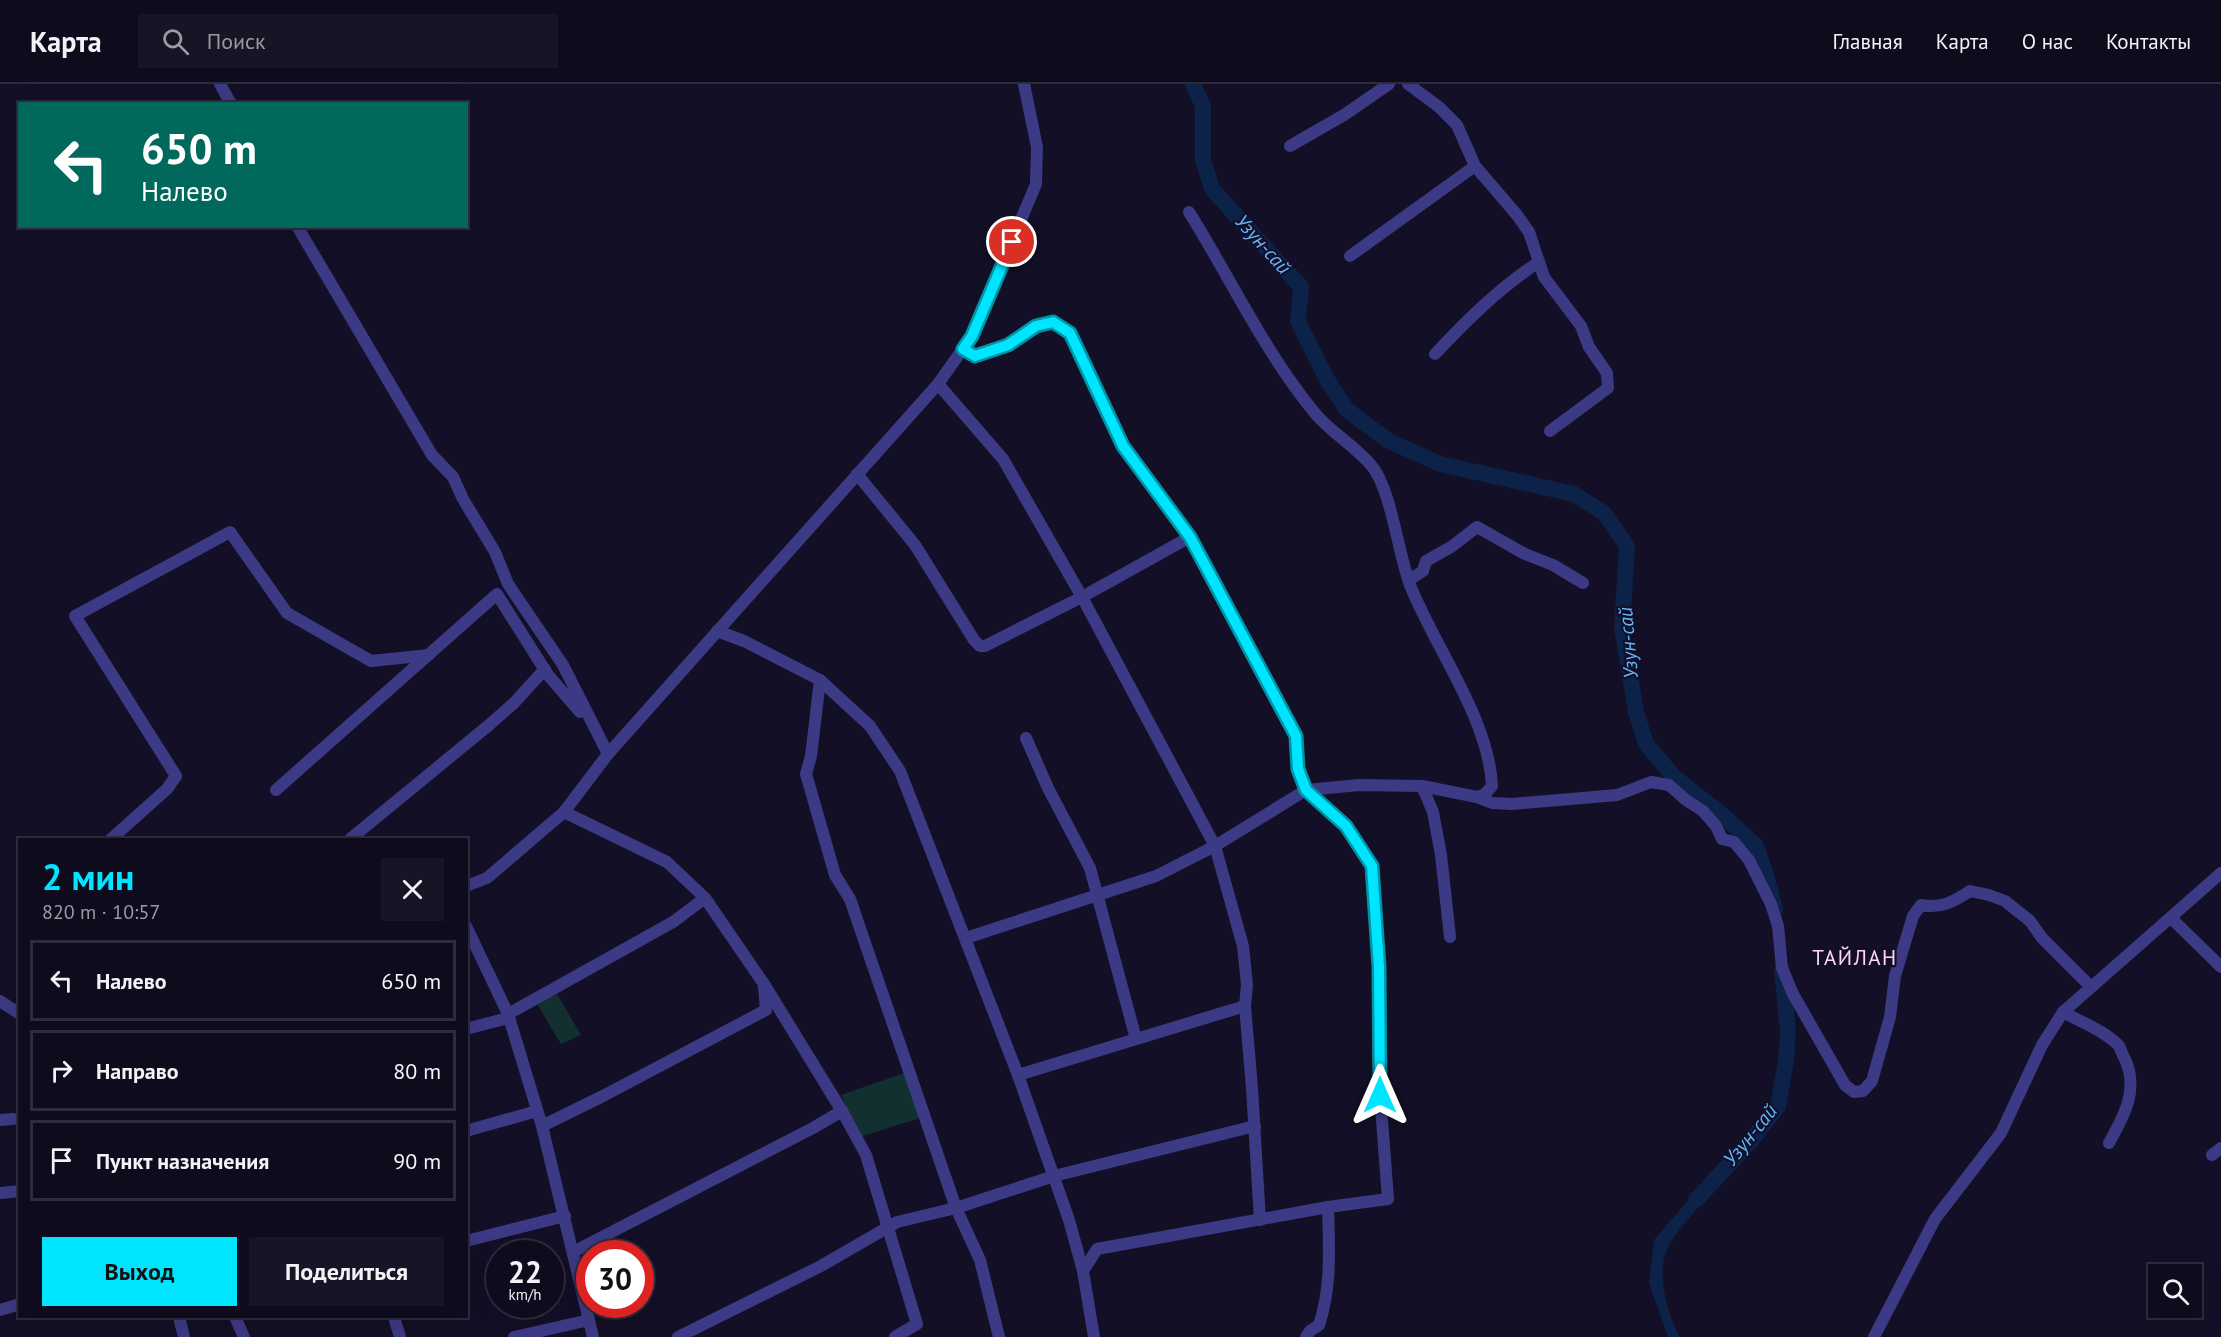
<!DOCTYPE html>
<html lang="ru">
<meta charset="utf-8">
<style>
body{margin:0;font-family:"PT Sans",sans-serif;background:#171425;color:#f1f3f6;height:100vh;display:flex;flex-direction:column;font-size:22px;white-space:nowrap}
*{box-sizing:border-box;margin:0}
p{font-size:20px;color:#9b9ba3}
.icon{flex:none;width:33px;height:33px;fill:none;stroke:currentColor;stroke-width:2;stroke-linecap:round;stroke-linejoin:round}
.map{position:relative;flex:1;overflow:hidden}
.panel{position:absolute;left:18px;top:754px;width:450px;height:480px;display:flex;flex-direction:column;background:#0e0b1c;border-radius:0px;box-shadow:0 6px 24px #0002,0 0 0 2px #2e2b3b}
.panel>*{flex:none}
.guide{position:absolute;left:18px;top:18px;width:450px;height:126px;border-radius:0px;box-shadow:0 6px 24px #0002,0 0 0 2px #2e2b3b;background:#00695c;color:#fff;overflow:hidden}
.controls{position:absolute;left:2148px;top:1180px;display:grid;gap:12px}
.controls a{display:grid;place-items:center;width:54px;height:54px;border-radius:0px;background:#0e0b1c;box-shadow:0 6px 24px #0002,0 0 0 2px #2e2b3b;font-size:30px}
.speed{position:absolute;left:486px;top:1156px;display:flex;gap:12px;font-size:30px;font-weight:700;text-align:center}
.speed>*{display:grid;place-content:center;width:78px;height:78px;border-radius:50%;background:#0e0b1c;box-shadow:0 6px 24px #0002,0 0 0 2px #2e2b3b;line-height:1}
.speed small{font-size:15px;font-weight:400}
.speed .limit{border:9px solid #d22;background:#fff;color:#111}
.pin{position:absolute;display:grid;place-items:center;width:51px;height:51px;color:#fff;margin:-26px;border:3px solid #fff;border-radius:50%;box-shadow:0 2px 6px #0007}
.me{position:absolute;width:66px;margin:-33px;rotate:0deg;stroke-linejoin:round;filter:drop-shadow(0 0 4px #0008)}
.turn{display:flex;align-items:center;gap:21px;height:126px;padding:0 24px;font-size:27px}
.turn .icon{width:78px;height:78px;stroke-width:2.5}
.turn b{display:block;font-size:42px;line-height:51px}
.round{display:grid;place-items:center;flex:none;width:63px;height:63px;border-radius:0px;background:#171425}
.overview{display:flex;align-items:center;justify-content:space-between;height:102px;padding:0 24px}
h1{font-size:36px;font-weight:600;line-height:45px;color:#00e5ff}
.action{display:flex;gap:12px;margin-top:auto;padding:12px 24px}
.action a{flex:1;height:69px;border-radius:0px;background:#00e5ff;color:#111;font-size:24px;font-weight:600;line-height:69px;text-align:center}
.action a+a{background:#171425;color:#f1f3f6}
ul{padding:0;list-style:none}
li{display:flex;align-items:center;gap:18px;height:81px;margin:0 12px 9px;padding:0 12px;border:3px solid #2e2b3b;border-radius:0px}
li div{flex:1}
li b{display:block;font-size:22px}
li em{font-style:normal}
header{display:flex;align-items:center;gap:36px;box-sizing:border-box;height:84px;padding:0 30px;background:#0e0b1c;border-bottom:2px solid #2e2b3b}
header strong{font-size:28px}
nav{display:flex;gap:33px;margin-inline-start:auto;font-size:21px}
.search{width:420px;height:54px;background:#171425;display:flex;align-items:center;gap:15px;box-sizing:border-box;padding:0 21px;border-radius:0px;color:#9b9ba3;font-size:22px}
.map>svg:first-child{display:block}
.green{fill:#12302f}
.water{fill:#0c2248}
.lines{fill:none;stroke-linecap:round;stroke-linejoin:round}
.river{stroke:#0c2248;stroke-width:16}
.minor{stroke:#3d3a85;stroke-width:12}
.route-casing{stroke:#0095a6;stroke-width:15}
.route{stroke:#00e5ff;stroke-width:10}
.labels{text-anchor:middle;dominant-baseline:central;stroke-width:4.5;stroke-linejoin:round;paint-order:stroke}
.water-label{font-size:20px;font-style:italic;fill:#62b6ff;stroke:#130f26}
.quarter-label{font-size:21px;letter-spacing:1.5px;fill:#ffd6f0;stroke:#130f26}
</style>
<header>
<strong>Карта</strong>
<div class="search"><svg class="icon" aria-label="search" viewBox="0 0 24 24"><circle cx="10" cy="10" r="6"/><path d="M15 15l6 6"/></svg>Поиск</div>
<nav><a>Главная</a><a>Карта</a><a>О нас</a><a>Контакты</a></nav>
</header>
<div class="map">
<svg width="2221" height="1253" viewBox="0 0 2221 1253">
<rect width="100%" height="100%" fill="#130f26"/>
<g class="green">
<polygon points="556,908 581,951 561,960 537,920"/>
<polygon points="907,988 923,1033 860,1053 841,1011"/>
</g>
<path class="water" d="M1707,1094L1714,1105C1698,1125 1676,1145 1666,1168C1657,1189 1668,1234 1680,1253H1668L1649,1199L1654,1156Z"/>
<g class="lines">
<g class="river">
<polyline points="1193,0 1203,22 1203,75 1212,105 1301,203 1298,237 1326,294 1347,326 1387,356 1440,380 1574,410 1604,429 1627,462 1622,543 1636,628 1646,660 1674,693 1718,727 1756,762 1765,788 1775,825"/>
<polyline points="1696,1116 1750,1058 1778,1022 1786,977 1788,947 1782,886"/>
</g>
<g class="minor">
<polyline points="220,0 231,20"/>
<polyline points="1408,0 1439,23 1457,41 1475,82 1517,131 1529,148 1544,193 1581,242 1589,263 1607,289 1608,304 1550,347"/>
<polyline points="1290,62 1344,31 1389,0"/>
<polyline points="297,142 432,371 453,393 463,415 495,468 508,500 563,581 608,670"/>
<polyline points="1350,172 1475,82"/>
<path d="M963,265L975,272C986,269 997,266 1007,261C1026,252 1030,243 1053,238L1070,249L1123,362L1190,453L1296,652L1298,685L1306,706L1346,743L1372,782L1379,883L1380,1010L1388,1115L1328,1123L1097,1165L1083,1187L1094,1253"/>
<path d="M1435,270C1466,237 1500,203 1539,178"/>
<polyline points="938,300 1003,375 1082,513 1215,762 1243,862 1247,901 1245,922 1252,1004 1260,1136"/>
<polyline points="857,390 915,461 974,556 980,562 985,562 1082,513 1190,453"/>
<polyline points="1409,496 1423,487 1426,477 1451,463 1477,443 1525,470 1553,481 1583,499"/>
<polyline points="717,547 744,557 820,596 870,642 900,687 1018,991 1069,1136 1083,1187"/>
<polyline points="820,596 811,672 806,690 835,791 850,815 956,1124 980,1176 999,1253"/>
<polyline points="1026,654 1048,704 1090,784 1136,955"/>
<polyline points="1422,702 1433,728 1441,771 1450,853"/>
<polyline points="276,706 497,510 548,591 580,628"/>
<path d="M1477,713L1492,719L1512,720L1617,711L1651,698L1669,701L1686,716L1703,727L1716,742L1722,755L1734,758L1749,776L1771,820L1778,842L1782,884L1793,910L1845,1001L1854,1008L1863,1007L1872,997L1890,933L1895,892L1913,832L1921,821C1941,825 1953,818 1970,807L1989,811L2005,817L2030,837L2042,854L2091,903"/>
<polyline points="564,728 667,778 705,814 764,900 842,1027 866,1071 917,1240 895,1253"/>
<polyline points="110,756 167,705 176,692 75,532 230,448 287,529 371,577 429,571"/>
<polyline points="349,756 489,641 514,619 545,585"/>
<polyline points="466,802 487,794 564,728 608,670 938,300 972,252 1036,100 1037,63 1024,0"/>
<polyline points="2171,834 2221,883"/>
<polyline points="466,842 508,930 542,1042 593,1253"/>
<path d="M966,854L1156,792L1215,762L1306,706L1359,701L1422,702L1477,713L1485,710L1492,702C1489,635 1435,564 1410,501C1398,469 1391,404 1371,381C1354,361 1330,348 1314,328C1264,267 1231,195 1189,128"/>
<polyline points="0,917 20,930"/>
<path d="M2063,928C2079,937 2107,948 2119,962C2121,966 2123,972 2125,975C2139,1006 2124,1032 2109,1059"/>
<polyline points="508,930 673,838 705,814"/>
<polyline points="466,945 508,934"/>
<polyline points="1018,991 1245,922"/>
<polyline points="0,1036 13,1035"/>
<polyline points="542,1042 603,1012 766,926 764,903"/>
<polyline points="466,1047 537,1027"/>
<polyline points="2212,1071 2221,1064"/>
<polyline points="0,1109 20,1107"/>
<polyline points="466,1157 565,1132"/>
<polyline points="573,1168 813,1044 842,1027"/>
<polyline points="0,1226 20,1220"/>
<polyline points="179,1233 184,1253"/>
<polyline points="235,1233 244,1253"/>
<polyline points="394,1233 400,1253"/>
<polyline points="514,1253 589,1236"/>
<polyline points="678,1253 821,1182 897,1138 956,1124 1054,1092 1255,1042"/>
<path d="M1306,1253L1310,1247L1319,1241C1332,1202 1329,1163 1328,1123"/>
<polyline points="1874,1253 1935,1135 2001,1049 2042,961 2063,928 2221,789"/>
</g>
</g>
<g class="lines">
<defs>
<polyline id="route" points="1012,158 972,252 963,265 975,272 1008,261 1036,242 1053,238 1070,249 1123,362 1190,453 1296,652 1298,685 1306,706 1346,742 1372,782 1379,883 1380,1011"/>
</defs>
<use href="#route" class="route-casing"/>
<use href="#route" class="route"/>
</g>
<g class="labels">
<g class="water-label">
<text transform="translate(1263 160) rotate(48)">Узун-сай</text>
<text transform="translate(1628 559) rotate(-95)">Узун-сай</text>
<text transform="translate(1750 1051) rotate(-51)">Узун-сай</text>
</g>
<g class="quarter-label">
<text x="1855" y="873">ТАЙЛАН</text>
</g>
</g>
</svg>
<div class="controls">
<a><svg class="icon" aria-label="search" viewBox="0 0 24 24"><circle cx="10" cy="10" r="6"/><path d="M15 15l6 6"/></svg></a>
</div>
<div class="speed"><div>22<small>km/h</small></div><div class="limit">30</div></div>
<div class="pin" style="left:1012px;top:158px;background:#d93025"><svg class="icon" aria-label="arrive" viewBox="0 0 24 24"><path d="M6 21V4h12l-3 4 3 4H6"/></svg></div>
<svg class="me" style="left:1380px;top:1011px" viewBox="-20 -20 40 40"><path d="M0-17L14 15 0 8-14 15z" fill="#00e5ff" stroke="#fff" stroke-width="4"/></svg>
<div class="guide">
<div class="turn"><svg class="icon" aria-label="left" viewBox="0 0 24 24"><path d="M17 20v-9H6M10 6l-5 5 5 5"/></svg><div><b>650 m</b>Налево</div></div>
</div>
<section class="panel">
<div class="overview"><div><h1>2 мин</h1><p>820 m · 10:57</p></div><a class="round"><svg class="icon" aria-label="close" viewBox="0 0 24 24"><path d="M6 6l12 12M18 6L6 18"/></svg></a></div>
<ul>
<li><svg class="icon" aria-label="left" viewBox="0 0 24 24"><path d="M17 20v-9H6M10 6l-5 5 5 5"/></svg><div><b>Налево</b></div><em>650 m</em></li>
<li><svg class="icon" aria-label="right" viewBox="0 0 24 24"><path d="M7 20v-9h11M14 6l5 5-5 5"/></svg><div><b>Направо</b></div><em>80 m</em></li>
<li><svg class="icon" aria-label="arrive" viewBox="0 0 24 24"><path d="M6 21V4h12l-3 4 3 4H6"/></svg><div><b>Пункт назначения</b></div><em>90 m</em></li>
</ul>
<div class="action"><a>Выход</a><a>Поделиться</a></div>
</section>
</div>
